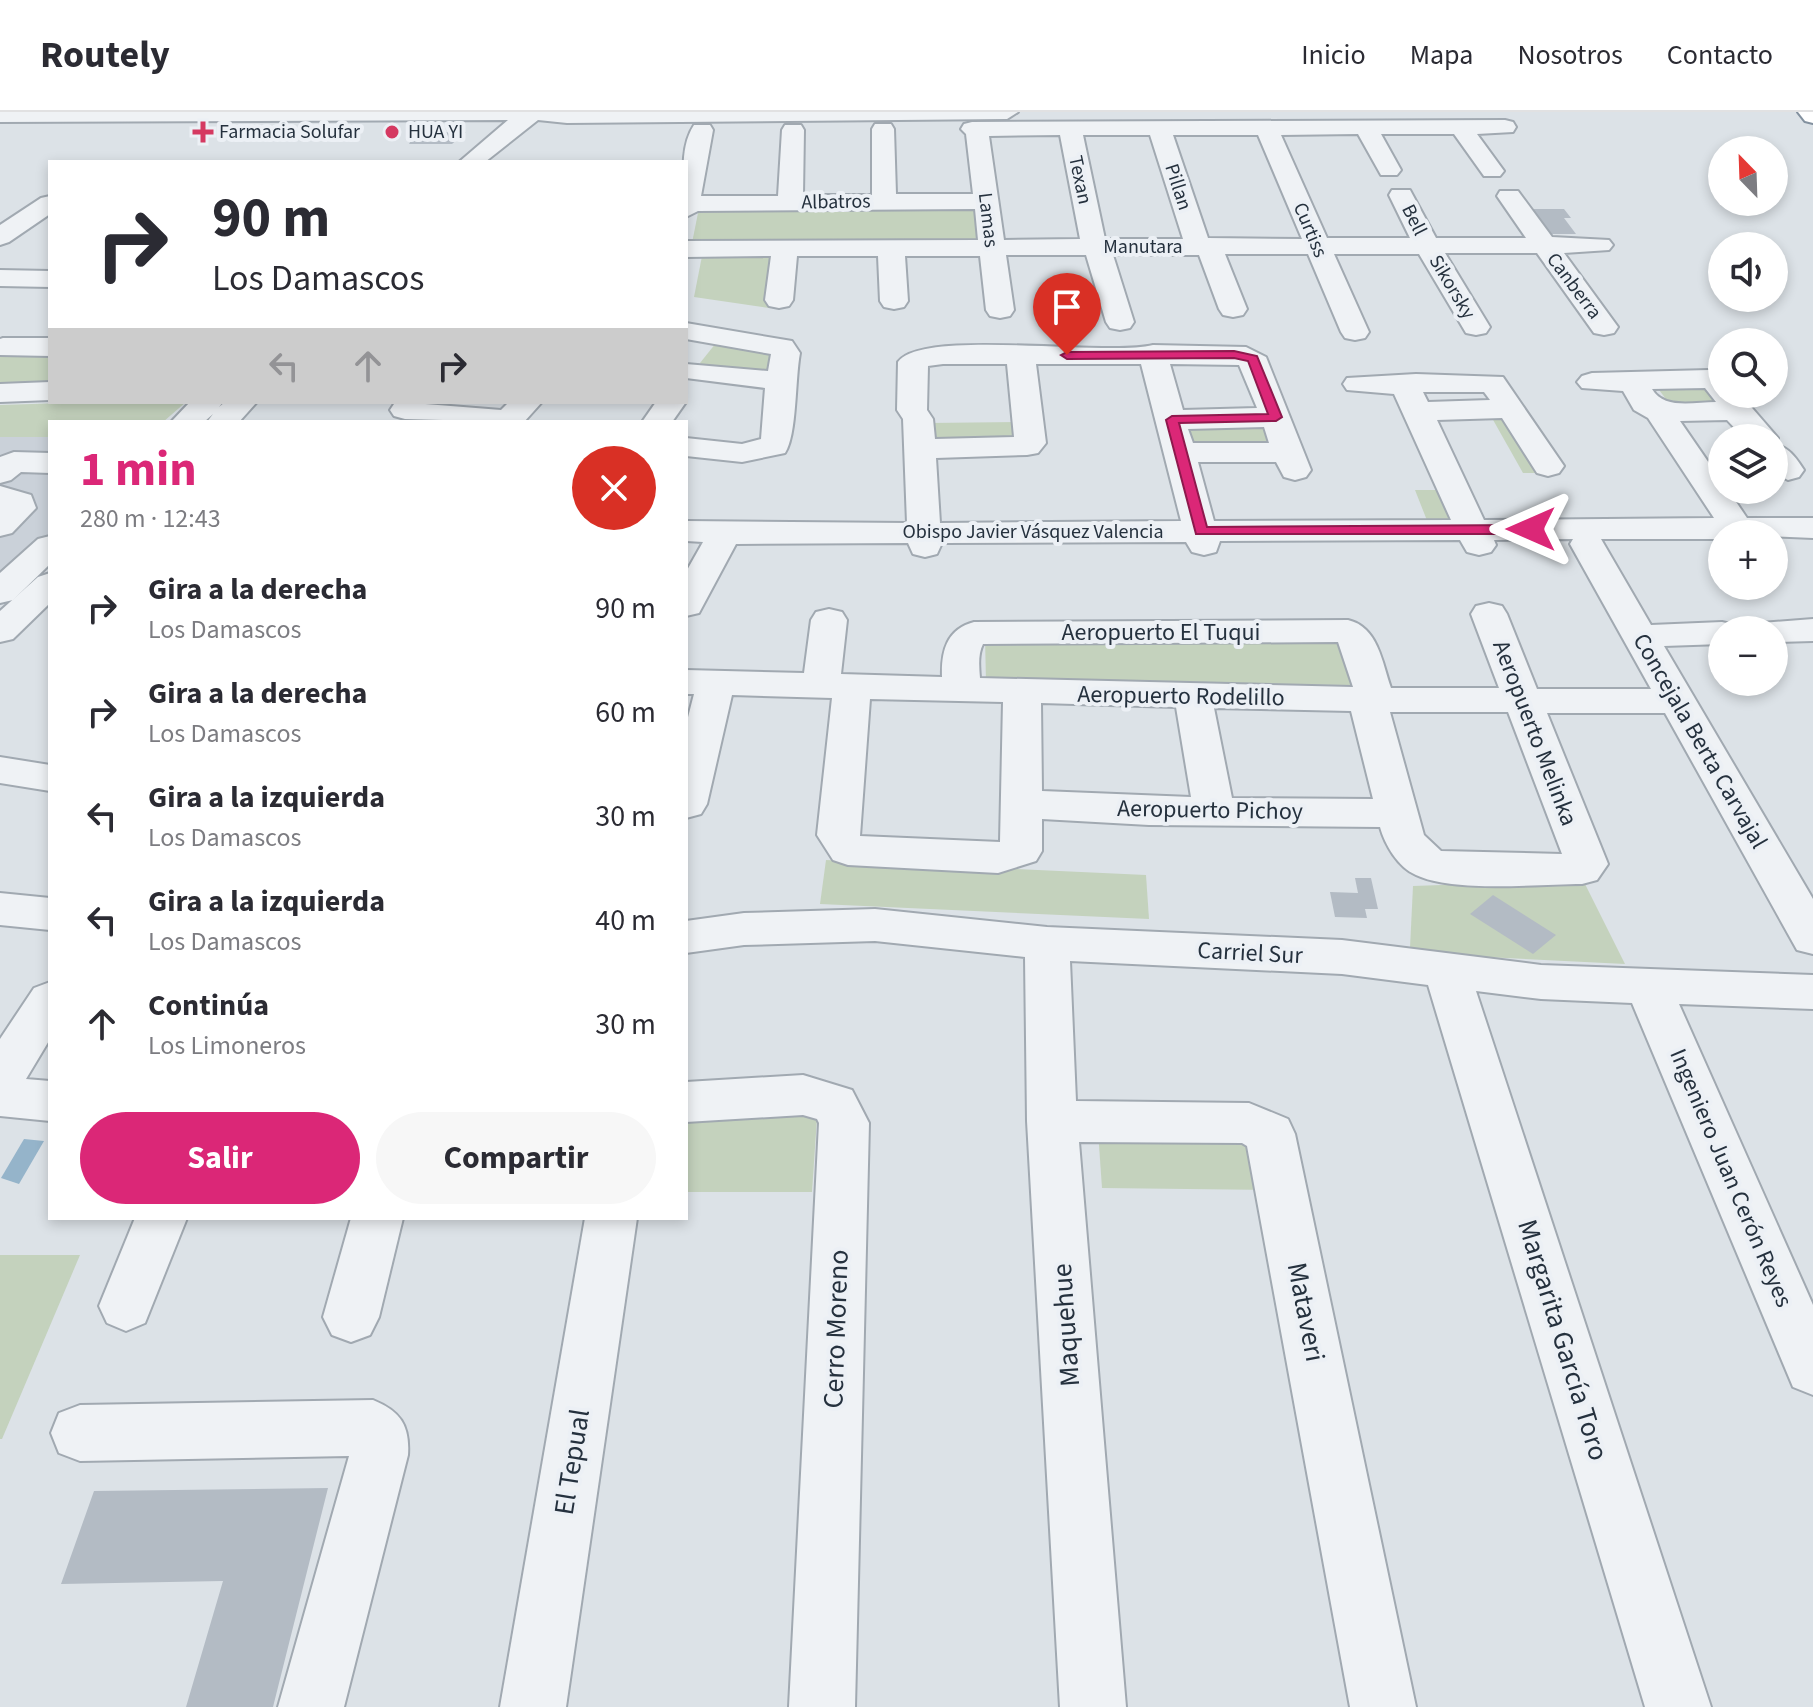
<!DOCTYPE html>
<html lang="es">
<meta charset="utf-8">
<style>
body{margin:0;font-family:"Source Sans 3",sans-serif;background:#f7f7f7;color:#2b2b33;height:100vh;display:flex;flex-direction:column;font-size:30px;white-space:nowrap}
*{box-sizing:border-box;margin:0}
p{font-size:26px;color:#7c7c81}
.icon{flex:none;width:44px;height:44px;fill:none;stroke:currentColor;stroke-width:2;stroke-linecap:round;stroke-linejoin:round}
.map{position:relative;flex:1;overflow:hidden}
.drawer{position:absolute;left:48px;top:308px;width:640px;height:800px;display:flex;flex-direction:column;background:#fff;border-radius:0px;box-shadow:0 4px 12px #0003}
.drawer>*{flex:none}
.guide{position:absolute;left:48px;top:48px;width:640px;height:244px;border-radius:0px;box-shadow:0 4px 12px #0003;background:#fff;color:#2b2b33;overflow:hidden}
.needle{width:52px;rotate:337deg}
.tools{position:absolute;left:1708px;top:24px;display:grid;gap:16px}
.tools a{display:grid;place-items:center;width:80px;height:80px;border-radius:50%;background:#fff;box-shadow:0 4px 12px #0003;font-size:40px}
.pin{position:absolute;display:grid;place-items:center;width:68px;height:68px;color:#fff;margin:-82px -34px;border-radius:50% 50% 50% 0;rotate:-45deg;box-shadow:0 0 8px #0007}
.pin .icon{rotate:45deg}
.me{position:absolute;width:88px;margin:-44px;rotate:270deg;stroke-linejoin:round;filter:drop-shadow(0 0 6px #0008)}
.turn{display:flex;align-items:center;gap:28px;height:168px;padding:0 32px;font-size:36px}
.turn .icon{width:104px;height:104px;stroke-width:2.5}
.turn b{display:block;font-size:56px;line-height:68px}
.lanes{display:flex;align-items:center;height:76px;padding:0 32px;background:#0003;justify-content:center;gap:40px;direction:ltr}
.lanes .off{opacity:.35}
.round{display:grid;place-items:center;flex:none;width:84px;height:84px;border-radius:42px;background:#f7f7f7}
.head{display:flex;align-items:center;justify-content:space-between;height:136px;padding:0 32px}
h1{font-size:48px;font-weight:700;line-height:60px;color:#db2777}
.button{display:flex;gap:16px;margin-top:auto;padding:16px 32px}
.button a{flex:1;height:92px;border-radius:48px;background:#db2777;color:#fff;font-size:32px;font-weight:700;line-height:92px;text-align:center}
.button a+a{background:#f7f7f7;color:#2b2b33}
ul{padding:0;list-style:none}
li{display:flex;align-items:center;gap:24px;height:104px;padding:0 32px}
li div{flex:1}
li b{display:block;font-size:30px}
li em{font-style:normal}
header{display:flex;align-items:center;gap:48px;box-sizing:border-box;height:112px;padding:0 40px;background:#fff;border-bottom:2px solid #e1e1e2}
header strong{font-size:38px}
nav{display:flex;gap:44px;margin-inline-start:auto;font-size:28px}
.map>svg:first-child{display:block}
.built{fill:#cad1d9}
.green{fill:#c4d2bd}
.water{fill:#95b4ca}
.building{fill:#b3bbc4}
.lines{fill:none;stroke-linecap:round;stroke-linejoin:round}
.minor-casing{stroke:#a1a9b1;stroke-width:4}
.highway-casing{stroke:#83919f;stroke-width:4}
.minor{fill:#eff2f5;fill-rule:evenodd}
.highway{fill:#fff;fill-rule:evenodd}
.route{fill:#db2777;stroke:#8e194d;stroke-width:2}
.poi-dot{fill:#d53961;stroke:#ecf0f5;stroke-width:3}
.labels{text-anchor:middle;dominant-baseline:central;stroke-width:8;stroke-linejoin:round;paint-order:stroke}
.far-poi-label{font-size:20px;fill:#25313e;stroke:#ecf0f5;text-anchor:start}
.far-street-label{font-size:20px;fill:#25313e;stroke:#ecf0f5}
.street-label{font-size:24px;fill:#25313e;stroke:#ecf0f5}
.near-street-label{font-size:28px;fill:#25313e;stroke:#ecf0f5}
</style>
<header>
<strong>Routely</strong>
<nav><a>Inicio</a><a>Mapa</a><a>Nosotros</a><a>Contacto</a></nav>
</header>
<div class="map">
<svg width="1813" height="1595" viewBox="0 0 1813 1595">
<rect width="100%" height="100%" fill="#dce2e7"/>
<polygon class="built" points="0,325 50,325 50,446 0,492"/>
<g class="green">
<polygon points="980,95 983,129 692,131 699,96"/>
<polygon points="702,144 776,144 769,196 694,185"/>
<polygon points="716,231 773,236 776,260 709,258 700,251"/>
<polygon points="50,240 50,272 0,276 0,244"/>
<polygon points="1654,271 1710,271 1728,294 1671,294"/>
<polygon points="96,290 186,290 163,310 50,310 50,325 0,325 0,293"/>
<polygon points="1492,306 1513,306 1545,361 1523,361"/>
<polygon points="1272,309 1280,330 1194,332 1187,312"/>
<polygon points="1018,310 1016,329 928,330 927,311"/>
<polygon points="1415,378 1445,378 1459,411 1428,411"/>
<polygon points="985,524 1341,526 1356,573 986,571"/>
<polygon points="826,748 1146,763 1149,807 820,792"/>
<polygon points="1583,768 1625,852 1465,844 1410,836 1413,774"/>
<polygon points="806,994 817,1006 812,1080 686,1080 686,1008"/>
<polygon points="1098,1019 1252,1027 1273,1078 1102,1076"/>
<polygon points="0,1143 80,1143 2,1327 0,1327"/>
</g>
<polygon class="water" points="24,1027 44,1029 19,1072 1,1066"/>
<g class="building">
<polygon points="416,20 466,20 452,32 409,32"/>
<polygon points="1531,97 1564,97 1571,106 1564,106 1576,122 1548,122"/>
<polygon points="1355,766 1371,766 1378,797 1365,797 1367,806 1335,805 1330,780 1358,781"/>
<polygon points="1493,783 1556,823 1533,842 1470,802"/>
<polygon points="328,1376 273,1595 186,1595 223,1469 61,1472 94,1379"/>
</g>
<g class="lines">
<defs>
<g id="minor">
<polygon points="0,0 1018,0 1007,7 567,11 538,8 485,50 459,50 508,8 0,10"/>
<path d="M1505,8L1513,10L1516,15L1513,20L1477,22L1504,59L1500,64H1484L1454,22H1381L1401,58L1397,63H1381L1358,22L1281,23L1327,126H1410L1389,83L1392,78H1410L1436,126H1526L1497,84L1500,79H1518L1552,125L1609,128L1613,133L1609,138L1564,141L1618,215L1614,221L1604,223L1594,221L1537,141H1445L1490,215L1486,221L1476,223L1466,221L1419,142H1334L1369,220L1365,226L1355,228L1345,226L1341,220L1308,142H1225L1247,197L1243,203L1233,205L1223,203L1219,197L1199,143H1113L1134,210L1130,216L1120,218L1110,216L1106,210L1086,143H1006L1014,198L1010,204L1000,206L990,204L986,198L980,144H905L908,189L904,195L894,197L884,195L880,189L878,144H797L793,188L789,194L779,196L769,194L765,188L771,144L686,145V129L978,128L975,97L698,99L686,105C686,75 677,39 694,13H710L713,18L701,84H778L782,18L785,13H801L804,18L803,83H872V17L875,12H891L894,17L896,82H973L966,22L961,17L964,12L972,10ZM1060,23L1080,127L1004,128L989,24ZM1083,23H1150L1183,127H1105ZM1173,23H1258L1302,127L1208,126Z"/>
<polygon points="50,84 50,102 9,130 0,133 0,113 41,86"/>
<polygon points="0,158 50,159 50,175 0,174"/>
<path d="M686,211L792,229L800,241C795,267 797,323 785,341L742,350L686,344V326L742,332L761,327L765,276L686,266V252L768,259L771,242L686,227Z"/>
<polygon points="3,226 50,226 50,244 0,243 0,227"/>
<path d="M1153,233L1246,235L1266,245L1311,358L1306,365L1295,368L1284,365L1276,350H1198L1214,409L1451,408L1394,282L1347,278L1343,272L1347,266L1416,262L1503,265L1564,354L1559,361L1548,364L1537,361L1502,306L1437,308L1484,408L1714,406L1648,306L1634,298L1623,279L1582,276L1577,270L1582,264L1592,261L1709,258L1722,262V282H1740L1778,326L1774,331V326H1744L1727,308L1680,309L1722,370V378H1728L1747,406H1813V426L1722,422V427H1601L1651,513L1722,510L1735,513L1738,518H1722V532L1664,534L1813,787V842L1797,838L1665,601H1547L1608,752L1597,768L1582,772C1538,772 1454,781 1416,763C1398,755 1385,733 1380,715L1149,713L1042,707V739L1036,749L998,761L848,753L833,748L817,723L832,586L732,583L707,692L701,702L686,706V613L694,582H686V558L804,561L811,508L816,500L829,497L842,500L847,508L841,562L942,565C941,539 947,517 974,510L1348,508C1378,515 1382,550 1391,576H1499L1471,502L1476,494L1489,491L1502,494L1507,502L1537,577H1651L1570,432L1573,427L1494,428L1496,433L1491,440L1479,443L1467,440L1460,428L1220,429L1216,440L1204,443L1192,440L1186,430L942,431L937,442L925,445L913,442L908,431L736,432L699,501L686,504V460L703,430L686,429V409L907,411L903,307L897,298L898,250C922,216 1106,245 1153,233ZM943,252H1007L1014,325L935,327L933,307L927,298L928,254ZM1036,252H1141L1181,409L940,411L936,346L1027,343L1038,341L1046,331ZM1170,252L1239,253L1257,296L1183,298ZM1705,276L1716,290C1694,290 1664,298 1652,277ZM1423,280H1484L1490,288L1428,290ZM1264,315L1269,331H1193L1188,317ZM1338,530L1353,575L980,566C979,554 978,542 983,532ZM870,587L1003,590L1000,730L860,724ZM1041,591L1176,595L1191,685L1042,679ZM1214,596L1351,599L1373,687L1232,686ZM1390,600H1508L1562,742L1441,739L1424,723Z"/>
<polygon points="50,270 50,288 0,290 0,272"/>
<polygon points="190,290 223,290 219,295 225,290 257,290 239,310 207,310 213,302 204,310 171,310"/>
<polygon points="400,290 501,298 509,290 542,290 524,310 405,307 394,304 390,298 394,292"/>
<polygon points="656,290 686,290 672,310 642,310"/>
<path d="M1774,332C1789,335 1796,346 1804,358L1799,365L1788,368L1774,361Z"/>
<polygon points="14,340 50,341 50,361 21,360 11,368 0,371 0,345"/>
<polygon points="0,374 31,383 36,396 12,421 0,424"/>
<polygon points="50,424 50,452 13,488 0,491 0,461 38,427"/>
<polygon points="50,461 50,491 13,527 0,530 0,499 38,465"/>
<polygon points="1813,507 1813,529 1774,530 1774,518 1756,518 1761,511"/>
<polygon points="0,645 50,653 50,679 0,671"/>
<polygon points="0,781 50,786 50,818 0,813"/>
<polygon points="875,797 1047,815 1342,828 1541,853 1813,863 1813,897 1679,892 1813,1193 1813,1283 1793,1275 1632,891 1541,887 1476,879 1711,1595 1645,1595 1428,873 1342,862 1070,849 1076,989 1249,991 1288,1007 1295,1022 1416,1595 1350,1595 1247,1034 1242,1031 1079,1030 1126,1595 1060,1595 1027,1009 1025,845 875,829 744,833 686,841 686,809 744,801"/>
<polygon points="50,870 50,927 26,967 50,969 50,1009 0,1004 0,927 34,876"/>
<polygon points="803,963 852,978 869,1011 855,1595 789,1595 819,1011 817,1007 803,1003 686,1010 686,970"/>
<polygon points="135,1106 187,1106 145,1211 126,1219 107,1211 99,1194"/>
<polygon points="351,1106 403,1106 379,1205 370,1223 351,1230 332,1223 323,1205"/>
<polygon points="585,1106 637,1106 566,1595 500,1595"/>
<path d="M373,1288C400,1299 410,1313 408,1343L344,1595H278L349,1344L80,1349L59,1341L51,1321L59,1301L80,1293Z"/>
</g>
<polygon id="highway" points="1798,0 1813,0 1813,11 1805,9"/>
</defs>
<use href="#minor" class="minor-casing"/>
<use href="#highway" class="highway-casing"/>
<use href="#minor" class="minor"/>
<use href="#highway" class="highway"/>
</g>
<polygon class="route" points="1234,239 1257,244 1282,305 1276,309 1179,311 1207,415 1531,413 1538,417 1531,422 1196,422 1166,308 1172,304 1268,302 1248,249 1234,246 1067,247 1061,243 1067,240"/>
<g class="poi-dot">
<path d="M199 8h8v8h8v8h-8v8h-8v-8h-8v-8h8z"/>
<circle cx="392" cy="20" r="8"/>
</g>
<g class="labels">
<g class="far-poi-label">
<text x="219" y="20">Farmacia Solufar</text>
<text x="408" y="20">HUA YI</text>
</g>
<g class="far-street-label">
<text transform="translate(1080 68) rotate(78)">Texan</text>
<text transform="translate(1178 75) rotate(72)">Pillan</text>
<text transform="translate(836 90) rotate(-1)">Albatros</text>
<text transform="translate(988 108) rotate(83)">Lamas</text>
<text transform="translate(1414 108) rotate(63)">Bell</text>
<text transform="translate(1310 118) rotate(67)">Curtiss</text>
<text x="1143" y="135">Manutara</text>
<text transform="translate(1574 174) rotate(53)">Canberra</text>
<text transform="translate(1452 175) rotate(59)">Sikorsky</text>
<text x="1033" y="420">Obispo Javier Vásquez Valencia</text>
</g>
<g class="street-label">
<text x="1161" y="520">Aeropuerto El Tuqui</text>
<text transform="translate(1181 584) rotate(1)">Aeropuerto Rodelillo</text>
<text transform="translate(1535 621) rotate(69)">Aeropuerto Melinka</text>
<text transform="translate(1700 629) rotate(60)">Concejala Berta Carvajal</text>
<text transform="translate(1210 698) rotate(1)">Aeropuerto Pichoy</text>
<text transform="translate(1250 841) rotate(3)">Carriel Sur</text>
<text transform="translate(1731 1066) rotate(67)">Ingeniero Juan Cerón Reyes</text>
</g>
<g class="near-street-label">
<text transform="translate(1306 1200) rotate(79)">Mataveri</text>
<text transform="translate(1066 1213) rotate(-94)">Maquehue</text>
<text transform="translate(836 1217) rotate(-88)">Cerro Moreno</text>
<text transform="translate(1563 1228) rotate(73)">Margarita García Toro</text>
<text transform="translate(572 1350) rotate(-81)">El Tepual</text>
</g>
</g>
</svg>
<div class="tools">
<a><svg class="needle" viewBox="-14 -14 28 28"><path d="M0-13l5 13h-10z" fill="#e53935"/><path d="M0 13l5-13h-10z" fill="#7c7c81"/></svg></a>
<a><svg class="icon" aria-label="sound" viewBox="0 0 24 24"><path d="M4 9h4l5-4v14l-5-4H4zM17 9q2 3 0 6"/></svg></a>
<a><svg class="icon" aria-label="search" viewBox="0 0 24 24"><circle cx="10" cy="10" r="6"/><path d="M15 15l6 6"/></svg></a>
<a><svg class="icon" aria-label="layers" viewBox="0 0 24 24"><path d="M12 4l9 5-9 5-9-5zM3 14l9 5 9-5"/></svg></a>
<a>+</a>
<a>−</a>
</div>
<div class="pin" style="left:1067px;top:243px;background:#d93025"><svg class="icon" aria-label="arrive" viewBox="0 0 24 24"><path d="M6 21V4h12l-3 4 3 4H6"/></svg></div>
<svg class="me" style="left:1531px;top:417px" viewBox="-20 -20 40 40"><path d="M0-17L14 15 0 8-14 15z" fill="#db2777" stroke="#fff" stroke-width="4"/></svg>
<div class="guide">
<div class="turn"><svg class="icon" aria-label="right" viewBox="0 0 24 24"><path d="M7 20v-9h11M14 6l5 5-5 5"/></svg><div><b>90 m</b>Los Damascos</div></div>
<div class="lanes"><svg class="icon off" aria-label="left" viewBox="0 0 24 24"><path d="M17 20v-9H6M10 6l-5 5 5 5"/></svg><svg class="icon off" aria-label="ahead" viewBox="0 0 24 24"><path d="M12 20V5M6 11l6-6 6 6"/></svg><svg class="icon" aria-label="right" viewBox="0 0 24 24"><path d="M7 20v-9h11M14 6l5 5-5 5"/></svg></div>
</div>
<section class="drawer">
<div class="head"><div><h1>1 min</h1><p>280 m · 12:43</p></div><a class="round" style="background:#d93025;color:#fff"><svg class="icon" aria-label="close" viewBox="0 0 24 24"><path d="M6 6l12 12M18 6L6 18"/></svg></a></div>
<ul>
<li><svg class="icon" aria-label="right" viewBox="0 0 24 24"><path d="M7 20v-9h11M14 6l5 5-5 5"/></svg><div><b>Gira a la derecha</b><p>Los Damascos</p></div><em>90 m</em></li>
<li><svg class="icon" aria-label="right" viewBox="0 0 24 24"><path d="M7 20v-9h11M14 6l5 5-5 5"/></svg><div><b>Gira a la derecha</b><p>Los Damascos</p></div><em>60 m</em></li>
<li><svg class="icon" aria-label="left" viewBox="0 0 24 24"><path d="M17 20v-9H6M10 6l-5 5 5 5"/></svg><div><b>Gira a la izquierda</b><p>Los Damascos</p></div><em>30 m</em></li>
<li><svg class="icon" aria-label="left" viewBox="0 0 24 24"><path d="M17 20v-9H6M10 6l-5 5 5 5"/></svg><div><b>Gira a la izquierda</b><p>Los Damascos</p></div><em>40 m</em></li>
<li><svg class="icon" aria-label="ahead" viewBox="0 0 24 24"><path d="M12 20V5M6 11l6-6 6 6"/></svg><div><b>Continúa</b><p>Los Limoneros</p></div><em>30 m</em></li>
</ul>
<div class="button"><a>Salir</a><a>Compartir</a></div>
</section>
</div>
